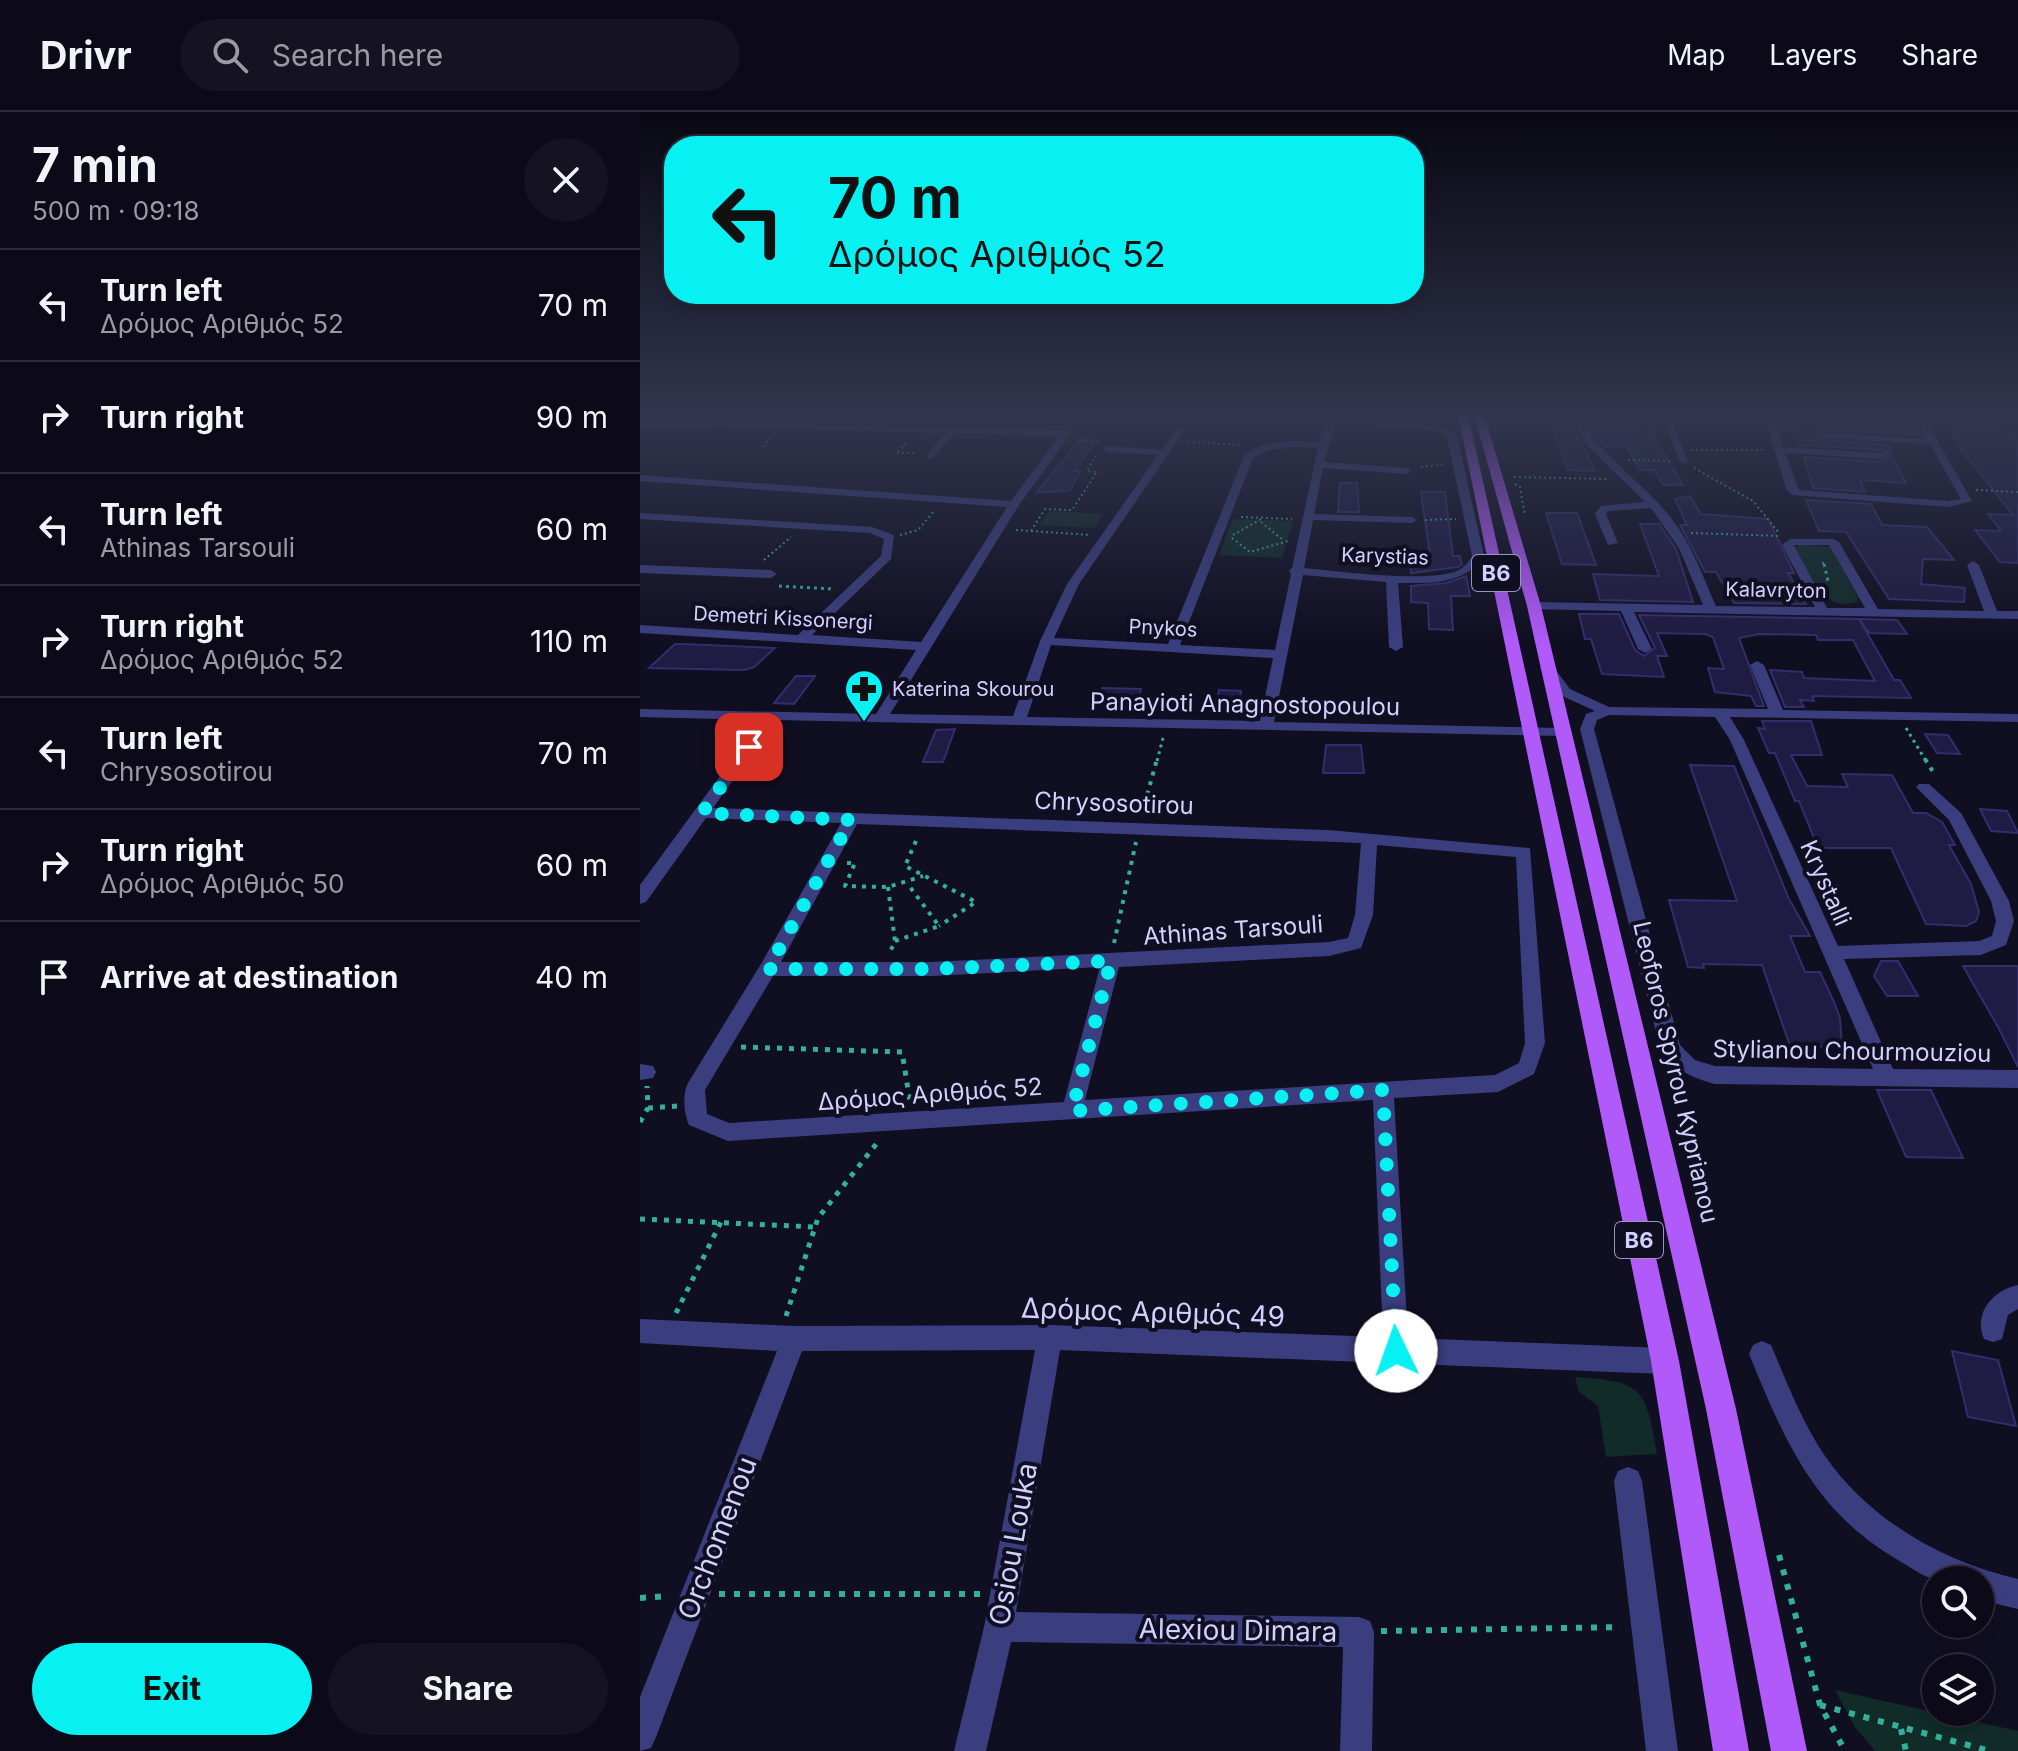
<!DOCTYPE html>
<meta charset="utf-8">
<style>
body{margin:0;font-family:Inter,sans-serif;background:#151322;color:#f1f3f6;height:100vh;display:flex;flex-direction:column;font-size:30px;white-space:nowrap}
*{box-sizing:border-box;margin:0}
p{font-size:26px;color:#9a9aa2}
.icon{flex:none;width:44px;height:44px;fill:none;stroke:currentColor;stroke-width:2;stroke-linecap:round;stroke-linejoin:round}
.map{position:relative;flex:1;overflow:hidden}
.panel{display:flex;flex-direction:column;background:#0c0a19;width:640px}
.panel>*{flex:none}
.hud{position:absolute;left:24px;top:24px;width:760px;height:168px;border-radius:32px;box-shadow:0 4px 12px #0003,0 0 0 2px #2c2b38;background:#07f0f2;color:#111;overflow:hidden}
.controls{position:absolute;left:1282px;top:1454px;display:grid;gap:16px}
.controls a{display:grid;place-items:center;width:72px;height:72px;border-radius:50%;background:#0c0a19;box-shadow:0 4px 12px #0003,0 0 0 2px #2c2b38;font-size:40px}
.pin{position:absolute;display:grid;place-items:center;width:68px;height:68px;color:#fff;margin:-34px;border-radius:16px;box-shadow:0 4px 12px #0006}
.me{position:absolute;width:88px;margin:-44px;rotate:357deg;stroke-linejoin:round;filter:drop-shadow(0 0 6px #0008)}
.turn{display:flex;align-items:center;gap:28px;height:168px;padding:0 32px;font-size:36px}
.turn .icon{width:104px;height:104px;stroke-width:2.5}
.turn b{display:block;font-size:56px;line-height:68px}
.round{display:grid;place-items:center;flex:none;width:84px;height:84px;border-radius:42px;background:#151322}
.overview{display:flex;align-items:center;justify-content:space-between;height:136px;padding:0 32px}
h1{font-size:48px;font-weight:700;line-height:60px}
.button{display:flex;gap:16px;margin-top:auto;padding:16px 32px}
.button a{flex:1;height:92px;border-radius:48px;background:#07f0f2;color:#111;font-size:32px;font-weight:700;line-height:92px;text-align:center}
.button a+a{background:#151322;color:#f1f3f6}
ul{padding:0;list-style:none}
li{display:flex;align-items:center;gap:24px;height:112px;padding:0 32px;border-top:2px solid #2c2b38}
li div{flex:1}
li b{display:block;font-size:30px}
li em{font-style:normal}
header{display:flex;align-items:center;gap:48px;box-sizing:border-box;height:112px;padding:0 40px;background:#0c0a19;border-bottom:2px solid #2c2b38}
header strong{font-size:38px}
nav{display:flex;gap:44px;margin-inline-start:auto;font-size:28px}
.search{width:560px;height:72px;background:#151322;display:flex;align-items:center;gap:20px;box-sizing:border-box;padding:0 28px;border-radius:44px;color:#9a9aa2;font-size:30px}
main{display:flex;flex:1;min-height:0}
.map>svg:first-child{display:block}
.green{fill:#112b28}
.building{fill:#1f1b42;stroke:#342d6d;stroke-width:2}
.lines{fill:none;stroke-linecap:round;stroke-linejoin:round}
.path-far4{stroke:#32b09d;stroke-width:2;stroke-dasharray:2 3;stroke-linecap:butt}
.path-far3{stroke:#32b09d;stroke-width:3;stroke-dasharray:3 4;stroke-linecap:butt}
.path-far2{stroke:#32b09d;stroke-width:4;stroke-dasharray:4 6;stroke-linecap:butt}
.path-far1{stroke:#32b09d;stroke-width:5;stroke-dasharray:5 7;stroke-linecap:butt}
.path{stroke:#32b09d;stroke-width:6;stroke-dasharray:6 9;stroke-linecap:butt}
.service{stroke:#3a3e7f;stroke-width:5}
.minor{fill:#3a3e7f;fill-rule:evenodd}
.primary{fill:#b05afa;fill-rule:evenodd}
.route{stroke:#07f0f2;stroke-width:14;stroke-dasharray:0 25.2}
.labels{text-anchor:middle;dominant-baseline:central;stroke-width:8;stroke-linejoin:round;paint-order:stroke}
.far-street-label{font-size:20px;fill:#d1d0fe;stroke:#100e21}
.far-poi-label{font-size:20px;fill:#d1d0fe;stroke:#100e21;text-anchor:start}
.shield{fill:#100e21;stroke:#9796bc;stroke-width:2}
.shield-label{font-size:22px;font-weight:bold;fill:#d1d0fe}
.street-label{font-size:24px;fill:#d1d0fe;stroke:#100e21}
.near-street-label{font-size:28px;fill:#d1d0fe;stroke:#100e21}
</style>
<header>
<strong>Drivr</strong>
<div class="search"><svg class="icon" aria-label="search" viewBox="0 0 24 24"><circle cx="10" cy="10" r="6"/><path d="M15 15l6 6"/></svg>Search here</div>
<nav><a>Map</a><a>Layers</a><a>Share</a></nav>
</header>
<main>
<section class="panel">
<div class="overview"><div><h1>7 min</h1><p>500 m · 09:18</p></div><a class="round"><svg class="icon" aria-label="close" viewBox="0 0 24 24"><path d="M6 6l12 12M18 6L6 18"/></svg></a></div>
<ul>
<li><svg class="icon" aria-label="left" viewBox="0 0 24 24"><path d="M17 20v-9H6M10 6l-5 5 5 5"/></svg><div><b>Turn left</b><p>Δρόμος Αριθμός 52</p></div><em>70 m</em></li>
<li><svg class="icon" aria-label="right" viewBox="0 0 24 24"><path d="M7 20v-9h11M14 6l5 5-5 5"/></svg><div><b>Turn right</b></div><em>90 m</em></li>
<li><svg class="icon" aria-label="left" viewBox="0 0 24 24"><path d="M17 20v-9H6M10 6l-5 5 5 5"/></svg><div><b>Turn left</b><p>Athinas Tarsouli</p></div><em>60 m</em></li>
<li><svg class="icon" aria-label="right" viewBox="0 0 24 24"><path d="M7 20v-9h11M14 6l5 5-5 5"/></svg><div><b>Turn right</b><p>Δρόμος Αριθμός 52</p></div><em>110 m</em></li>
<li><svg class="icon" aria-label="left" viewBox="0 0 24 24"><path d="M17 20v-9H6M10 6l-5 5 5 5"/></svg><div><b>Turn left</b><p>Chrysosotirou</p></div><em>70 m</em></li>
<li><svg class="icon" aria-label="right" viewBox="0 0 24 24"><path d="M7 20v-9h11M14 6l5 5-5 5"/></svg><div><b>Turn right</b><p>Δρόμος Αριθμός 50</p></div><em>60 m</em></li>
<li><svg class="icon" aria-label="arrive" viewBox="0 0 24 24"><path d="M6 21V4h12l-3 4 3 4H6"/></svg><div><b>Arrive at destination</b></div><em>40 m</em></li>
</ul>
<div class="button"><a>Exit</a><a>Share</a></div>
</section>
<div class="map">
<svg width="1378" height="1639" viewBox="0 0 1378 1639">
<rect width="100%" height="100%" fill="#100e21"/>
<g class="green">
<polygon points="409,399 463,402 454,416 399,413"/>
<polygon points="593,407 653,409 642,446 579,443"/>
<path d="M1159,432L1190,435L1218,485L1217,490C1180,501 1170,462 1156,436Z"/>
<path d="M935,1265C1003,1269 1006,1276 1017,1342L966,1345L958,1294L939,1280Z"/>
<polygon points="1195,1578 1378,1619 1378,1639 1235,1639 1215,1615"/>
</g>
<g class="building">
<polygon points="1151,302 1265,302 1269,308"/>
<polygon points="1306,302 1362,302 1370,317 1378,333 1378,451 1360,450 1335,418 1361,419 1348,402 1373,403 1320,336"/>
<polygon points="953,304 1001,304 1043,373 1023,373 1014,358 1000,358 987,335 965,335 948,315"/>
<polygon points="1139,310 1276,319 1279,323 1181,318 1176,322 1181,328 1248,333 1251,343 1243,338 1160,333 1153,319 1142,319"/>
<polygon points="913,317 934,317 955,359 928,358"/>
<polygon points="443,324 454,333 434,359 441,359 429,379 397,380"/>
<polygon points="1251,343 1266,371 1220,368 1225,380 1173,376 1164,345 1243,350"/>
<polygon points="700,371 717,371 719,400 698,400"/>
<polygon points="781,380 805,380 813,444 820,444 822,452 818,455 771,461 770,444 790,444"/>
<polygon points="1050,384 1061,402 1128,407 1154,461 1148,461 1166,492 1094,491 1076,460 1065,460 1040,413 1047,413 1035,387"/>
<polygon points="1166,388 1231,392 1242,413 1287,415 1314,448 1283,447 1281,472 1325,476 1324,490 1249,487 1206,420 1179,419"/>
<polygon points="906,401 937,401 956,453 922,452"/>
<polygon points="1000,412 1019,412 1036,437 1053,490 960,488 953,462 1019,464"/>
<polygon points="826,464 830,484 811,484 813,518 789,517 788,491 771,490 771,474 806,471"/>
<polygon points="939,502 979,502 995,538 1004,544 1015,536 999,503 1219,507 1254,568 1260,568 1271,586 1172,584 1174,589 1160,588 1164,595 1145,595 1130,558 1162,560 1164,566 1235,569 1213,528 1178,528 1176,523 1119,522 1099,526 1124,594 1116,594 1111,584 1075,580 1068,556 1084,557 1073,525 1065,522 1017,521 1027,544 1017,544 1024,565 962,562 951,527 945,527"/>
<polygon points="1219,507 1257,508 1267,522 1229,521"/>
<polygon points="35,532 43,532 135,536 114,555 104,558 9,556"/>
<polygon points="156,564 175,564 154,592 134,591"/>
<polygon points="462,576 501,577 495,595 455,594"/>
<polygon points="579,578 601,579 598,597 576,597"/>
<polygon points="1122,609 1171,609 1182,643 1151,643 1167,674 1208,675 1202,662 1252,663 1273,701 1286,701 1302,710 1315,733 1309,733 1331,772 1339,800 1336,809 1326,814 1286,812 1251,736 1178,736 1159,689 1155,689 1135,641 1129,641 1118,616 1125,617"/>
<polygon points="315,617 303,650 283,650 296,618"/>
<polygon points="1285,622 1308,623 1320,642 1297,641"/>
<polygon points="686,633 721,633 724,661 683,661"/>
<polygon points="1050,653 1094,654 1149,787 1170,824 1150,824 1165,860 1180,860 1194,890 1200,906 1202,935 1150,934 1122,853 1063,852 1064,856 1048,855 1029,788 1097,789"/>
<polygon points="1340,697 1367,699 1378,721 1351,719"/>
<polygon points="1241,849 1258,849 1278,884 1247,884 1234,864"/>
<polygon points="1323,854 1378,854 1378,955 1358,915"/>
<polygon points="1237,978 1291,978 1323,1046 1266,1045"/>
<polygon points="1312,1239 1358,1248 1376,1314 1328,1305"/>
</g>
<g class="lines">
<g class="path-far4">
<polyline points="436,328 460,329"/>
<polyline points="548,330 603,333"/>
<polyline points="266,331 256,341 277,341"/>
<polyline points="123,335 131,325"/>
<polyline points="1051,338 1126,338"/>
<polyline points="988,348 1031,349"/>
<polyline points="781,355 804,352"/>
<polyline points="1054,356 1113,389 1140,422"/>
<polyline points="874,365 969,367"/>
<polyline points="875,372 880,375 885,404"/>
<polyline points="1336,378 1378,380"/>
<polyline points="601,405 652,407"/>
<polyline points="785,408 816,407"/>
<polyline points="621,410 643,428"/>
<polyline points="376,418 451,423"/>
<polyline points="391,419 405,397 432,398 457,360 447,359 456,344"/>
<polyline points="1051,421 1139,424"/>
<polyline points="260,423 278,418 294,399"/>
<polyline points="593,423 623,406"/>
<polyline points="592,426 610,440 648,429"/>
<polyline points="124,448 151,425"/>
<polyline points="1183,450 1184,454"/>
</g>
<g class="path-far3">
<polyline points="1184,452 1188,469"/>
<polyline points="139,474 194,477"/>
<polyline points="1266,616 1286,649"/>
<polyline points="517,649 523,626"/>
</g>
<g class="path-far2">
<polyline points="1285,647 1295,663"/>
<polyline points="502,702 517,647"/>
<polyline points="276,729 265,754 336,790 299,814"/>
<polyline points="207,751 215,751 205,774 248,775 283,764"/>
<polyline points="248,775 255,829 250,840"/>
<polyline points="255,829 299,814 267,771"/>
<polyline points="474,831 496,730"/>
</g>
<g class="path-far1">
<polyline points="101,935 262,940 270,990"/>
<polyline points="8,996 38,994"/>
<polyline points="0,1010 8,996 7,974"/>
<polyline points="0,1107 175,1115"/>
<polyline points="36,1201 81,1110"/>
<polyline points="146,1204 178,1106 237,1031"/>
</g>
<g class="path">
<polyline points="1139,1443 1180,1593 1205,1639"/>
<polyline points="79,1482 342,1482"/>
<polyline points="0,1486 30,1484"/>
<polyline points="741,1519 981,1515"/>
<polyline points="1180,1593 1350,1639"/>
<polyline points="1261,1617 1266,1639"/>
</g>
<polyline class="service" points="1181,323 1296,330"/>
<g class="minor">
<polygon points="339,302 349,302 343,306"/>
<path d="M436,302H445L379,393L250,602L373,604L400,529L427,472L518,343L468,340L463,337L468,334L522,338L548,302H556L439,472L414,526L528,532L604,344C625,327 654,329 679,330L688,308L655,302H694L808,315L817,324L844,444C825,473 790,471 758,471L763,535L756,539L749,535L746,470L663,463L634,610L921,616L928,620L921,624L136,608L73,696L688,718L890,736L905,931L894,962L858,980L754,986L768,1226L1025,1236L1034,1240L1038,1249L1034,1258L1025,1262L420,1238L376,1500L719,1505L730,1509L734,1520L732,1639H700L703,1535L371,1530L346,1639H314L344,1515L395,1238L162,1239L16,1625L11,1636L0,1639V1585L137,1239L0,1231V1207L154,1214L410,1213L743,1225L733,988L88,1029L49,1013C44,1002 42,982 48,971L121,852L201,711L66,706L6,790L0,792V773L121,608L0,605V597L236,602L276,538L0,521V513L158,523L241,444L244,427L230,421L0,407V401L232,415L254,423L251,447L172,523L281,530L367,395L0,369V363L371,389L419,324L315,321L291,347L286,344L305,321L0,314V308L423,318ZM697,309L802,320L807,325L832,444C829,449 825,455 819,458C791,472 698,459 664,456L673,408L772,411L777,408L772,405L674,402L683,356L767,362L772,359L767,356L684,350ZM654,335L678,336L652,456L649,459L651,462L635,538L540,533L613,346L629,338ZM411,533L633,546L620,609L387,605ZM217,712L721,731L715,803L708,826L689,830L292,850H141ZM737,733L876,745L885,931L879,951L855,963L445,988L479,855L689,844L721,836L733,803ZM460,855L424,990L89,1011L67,1002L65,978L133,864H292Z"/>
<path d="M929,302H937C959,343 998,366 1027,401C1050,428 1062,462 1076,494L1175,495L1142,433L1150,427H1193L1199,430L1238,497L1344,499L1327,453L1333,449L1339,453L1357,499H1378V507L994,500L1012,537L1005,541L998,537L981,499L890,497V491L894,490L1063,493L1039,436L1011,396L968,399L966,402L978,431L968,433L955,402L961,394L1005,390L947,333ZM1154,433H1189L1225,496H1187Z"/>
<polygon points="1021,302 1030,302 1048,351 1040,349"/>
<path d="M1100,302L1278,311L1273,302H1282L1332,389L1308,395L1152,383L1146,377L1125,306L1104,305ZM1135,307L1281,316L1321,387L1308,389L1159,378L1145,341L1243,347L1248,344L1243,341L1143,335Z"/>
<polygon points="0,453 131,458 137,462 131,466 0,461"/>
<path d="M1117,549L1124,553L1143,598L1378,602V610L1090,605L1104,628L1198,834L1339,829L1352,824L1356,809L1351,789L1309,708L1276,675L1279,672H1289L1321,701L1369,789L1374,809L1366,833L1341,843L1204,847L1253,957L1378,958V976L1075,972C1049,965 1032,957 1019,932L940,617L946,602L955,599L920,583L900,556L902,553H912L930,577L969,595L1128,597L1110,553ZM969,603L1075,605L1090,628L1233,957L1075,954L1055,948L1040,933L954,617L957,608Z"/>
<polygon points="0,952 13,954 16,960 13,966 0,968"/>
<path d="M1378,1173V1197L1368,1203L1362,1227L1353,1230L1344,1227C1333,1201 1353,1178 1378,1173Z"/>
<path d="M1122,1229L1131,1233C1147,1271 1162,1310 1185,1344C1230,1409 1304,1450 1378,1467V1497L1340,1488V1468C1326,1468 1310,1471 1297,1468C1282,1465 1266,1452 1253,1445C1173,1397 1143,1325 1109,1242L1113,1233Z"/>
<polygon points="988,1355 998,1359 1002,1369 1038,1639 1006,1639 974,1369 978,1359"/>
</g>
<g class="primary">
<polygon points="818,302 828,302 1039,1249 1109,1639 1073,1639 1011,1249"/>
<polygon points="834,302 844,302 901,494 1096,1297 1167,1639 1131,1639 1066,1297 887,494"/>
</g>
</g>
<linearGradient id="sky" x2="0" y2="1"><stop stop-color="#090812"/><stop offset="0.57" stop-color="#31364e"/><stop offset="1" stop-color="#31364e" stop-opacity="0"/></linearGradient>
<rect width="1378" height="531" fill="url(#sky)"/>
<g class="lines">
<polyline class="route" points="109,635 62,701 211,708 128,857 292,857 471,849 432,999 743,978 756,1239"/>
</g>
<defs>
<symbol id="pharmacy-pin" viewBox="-11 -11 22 30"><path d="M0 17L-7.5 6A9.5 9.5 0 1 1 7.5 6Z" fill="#07f0f2" stroke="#100e21"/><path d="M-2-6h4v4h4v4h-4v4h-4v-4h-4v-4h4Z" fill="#111"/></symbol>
</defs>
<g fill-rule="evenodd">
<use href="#pharmacy-pin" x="202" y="555" width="44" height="60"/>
</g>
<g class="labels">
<g class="far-street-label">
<text transform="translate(745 444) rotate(2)">Karystias</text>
<text transform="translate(1136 478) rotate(1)">Kalavryton</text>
<text transform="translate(143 506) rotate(3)">Demetri Kissonergi</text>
<text transform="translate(523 516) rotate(3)">Pnykos</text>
</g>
<g class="far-poi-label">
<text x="252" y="577">Katerina Skourou</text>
</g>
<g class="shield">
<rect x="832" y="443" width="48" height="36" rx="6"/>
<rect x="975" y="1110" width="48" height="36" rx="6"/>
</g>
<g class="shield-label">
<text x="856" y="461">B6</text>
<text x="999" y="1128">B6</text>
</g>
<g class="street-label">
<text transform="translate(605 592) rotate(1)">Panayioti Anagnostopoulou</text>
<text transform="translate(474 691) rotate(2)">Chrysosotirou</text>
<text transform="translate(1186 771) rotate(66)">Krystalli</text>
<text transform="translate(593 818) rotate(-4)">Athinas Tarsouli</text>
<text transform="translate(1212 939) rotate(1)">Stylianou Chourmouziou</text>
<text transform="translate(1036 960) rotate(77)">Leoforos Spyrou Kyprianou</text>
<text transform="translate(290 982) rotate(-4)">Δρόμος Αριθμός 52</text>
</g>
<g class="near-street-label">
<text transform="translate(513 1200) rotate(2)">Δρόμος Αριθμός 49</text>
<text transform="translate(77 1426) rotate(-69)">Orchomenou</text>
<text transform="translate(373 1432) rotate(-80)">Osiou Louka</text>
<text transform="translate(598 1518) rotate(1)">Alexiou Dimara</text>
</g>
</g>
</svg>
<div class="controls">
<a><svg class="icon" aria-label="search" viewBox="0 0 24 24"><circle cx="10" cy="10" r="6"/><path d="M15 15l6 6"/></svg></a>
<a><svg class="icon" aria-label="layers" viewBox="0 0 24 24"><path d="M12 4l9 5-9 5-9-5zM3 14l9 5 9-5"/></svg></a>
</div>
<div class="pin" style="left:109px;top:635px;background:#d93025"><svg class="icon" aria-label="arrive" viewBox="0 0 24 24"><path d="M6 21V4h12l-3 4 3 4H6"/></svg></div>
<svg class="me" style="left:756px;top:1239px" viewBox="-20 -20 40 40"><circle r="19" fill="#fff"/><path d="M0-13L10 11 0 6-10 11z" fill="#07f0f2"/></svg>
<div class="hud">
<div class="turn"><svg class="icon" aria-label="left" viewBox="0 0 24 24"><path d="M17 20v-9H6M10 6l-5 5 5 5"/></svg><div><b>70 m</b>Δρόμος Αριθμός 52</div></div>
</div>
</div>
</main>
